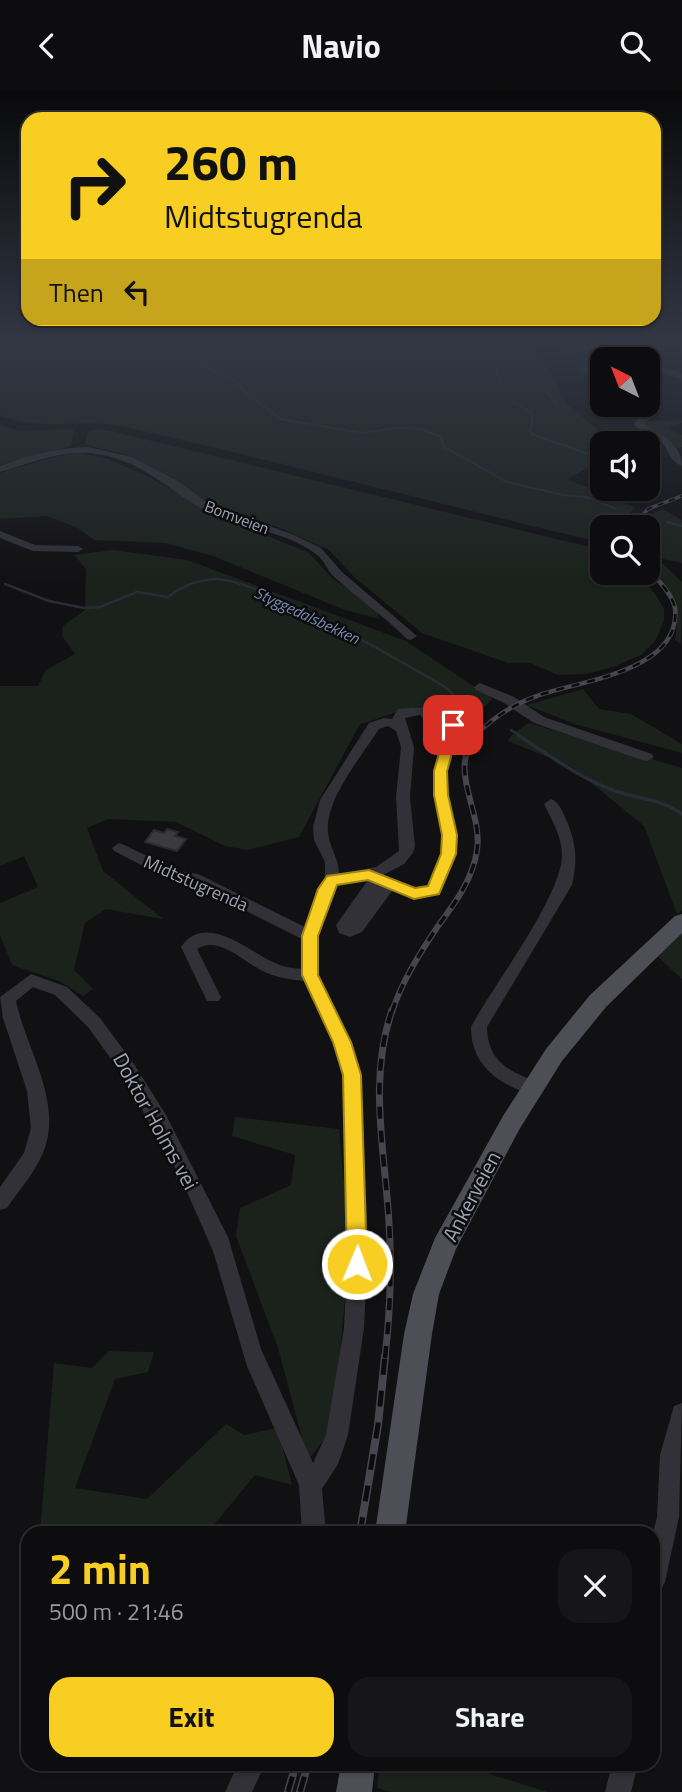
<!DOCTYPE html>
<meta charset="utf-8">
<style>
body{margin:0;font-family:"Titillium Web",sans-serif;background:#161517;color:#f1f3f6;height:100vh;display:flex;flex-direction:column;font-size:26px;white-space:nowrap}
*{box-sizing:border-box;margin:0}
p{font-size:23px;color:#9a9b9e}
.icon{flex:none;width:38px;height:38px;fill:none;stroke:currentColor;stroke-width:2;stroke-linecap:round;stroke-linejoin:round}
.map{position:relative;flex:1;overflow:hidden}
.details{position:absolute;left:21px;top:1435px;width:639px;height:245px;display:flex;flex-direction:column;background:#0d0c0e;border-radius:21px;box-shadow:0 2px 5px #0004,0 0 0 2px #2d2c2e}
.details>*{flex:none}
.banner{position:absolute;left:21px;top:21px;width:640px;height:214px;border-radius:21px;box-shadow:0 2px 5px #0004,0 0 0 2px #2d2c2e;background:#f8ce22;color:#111;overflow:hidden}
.needle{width:46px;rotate:318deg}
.controls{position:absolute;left:590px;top:256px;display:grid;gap:14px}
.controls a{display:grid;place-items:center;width:70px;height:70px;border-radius:14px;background:#0d0c0e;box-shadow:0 2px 5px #0004,0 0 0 2px #2d2c2e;font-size:35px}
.pin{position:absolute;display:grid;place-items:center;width:60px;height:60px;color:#fff;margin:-30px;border-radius:14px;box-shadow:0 4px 10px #0006}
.me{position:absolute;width:77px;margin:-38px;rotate:1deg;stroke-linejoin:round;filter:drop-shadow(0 0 5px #0008)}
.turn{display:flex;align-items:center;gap:24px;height:147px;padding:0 28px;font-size:32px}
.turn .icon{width:91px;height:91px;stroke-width:2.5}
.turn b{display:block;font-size:49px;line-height:60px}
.then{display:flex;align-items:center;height:66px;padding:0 28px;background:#0003;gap:14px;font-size:26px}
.round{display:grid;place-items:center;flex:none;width:74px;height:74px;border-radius:21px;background:#161517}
.summary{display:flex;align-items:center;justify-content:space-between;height:119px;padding:0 28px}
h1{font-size:42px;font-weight:700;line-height:52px;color:#f8ce22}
.button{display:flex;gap:14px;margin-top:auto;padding:14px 28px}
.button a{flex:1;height:80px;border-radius:21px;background:#f8ce22;color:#111;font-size:28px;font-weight:700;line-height:80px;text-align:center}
.button a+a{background:#161517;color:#f1f3f6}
header{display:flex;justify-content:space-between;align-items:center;height:91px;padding:0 28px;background:#0d0c0e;font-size:32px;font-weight:700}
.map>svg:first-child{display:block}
.green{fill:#1b221c}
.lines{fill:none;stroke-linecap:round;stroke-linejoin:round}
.stream-far2{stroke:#272d36;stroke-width:2}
.stream-far1{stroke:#272d36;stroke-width:2.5}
.stream{stroke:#272d36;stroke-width:3.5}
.building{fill:#3a3a3f;stroke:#2b2a2e;stroke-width:2}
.minor{fill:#313137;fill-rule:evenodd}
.major{fill:#4d4e56;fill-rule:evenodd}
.rail-far4-casing{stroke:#46474e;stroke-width:3.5}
.rail-far3-casing{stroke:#46474e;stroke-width:4.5}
.rail-far2-casing{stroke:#46474e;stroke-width:6}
.rail-far1-casing{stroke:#46474e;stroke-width:7}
.rail-casing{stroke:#46474e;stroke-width:8}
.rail-far4{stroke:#0c0b0d;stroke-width:2;stroke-dasharray:6;stroke-linecap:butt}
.rail-far3{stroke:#0c0b0d;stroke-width:2.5;stroke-dasharray:8;stroke-linecap:butt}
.rail-far2{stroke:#0c0b0d;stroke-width:3.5;stroke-dasharray:10;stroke-linecap:butt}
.rail-far1{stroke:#0c0b0d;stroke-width:4.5;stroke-dasharray:12;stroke-linecap:butt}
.rail{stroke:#0c0b0d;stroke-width:5;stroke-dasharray:16;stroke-linecap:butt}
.route{fill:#f8ce22;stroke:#a18616;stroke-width:2}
.labels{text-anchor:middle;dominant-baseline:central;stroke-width:5;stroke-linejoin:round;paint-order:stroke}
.far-street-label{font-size:16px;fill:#a1a4b3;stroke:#0c0b0d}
.far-water-label{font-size:16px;font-style:italic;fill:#768db1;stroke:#0c0b0d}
.street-label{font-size:18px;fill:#a1a4b3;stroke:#0c0b0d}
.near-street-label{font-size:21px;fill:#a1a4b3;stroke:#0c0b0d}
</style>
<header><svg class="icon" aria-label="back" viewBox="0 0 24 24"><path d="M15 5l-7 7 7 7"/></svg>Navio<svg class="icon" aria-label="search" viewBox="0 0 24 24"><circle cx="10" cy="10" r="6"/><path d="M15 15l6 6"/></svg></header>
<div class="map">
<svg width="682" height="1701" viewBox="0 0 682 1701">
<rect width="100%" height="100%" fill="#111012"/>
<g class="green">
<path d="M0,253H524L550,280L564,310L605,345L601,350L603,352L602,370L567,388L634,416L620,436H602L600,451C442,414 284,372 126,336C84,326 41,342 0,324Z"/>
<polygon points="560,253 591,259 613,268 602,268 602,275 588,279 594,286 602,288 580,281 583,279 571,278 589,271 557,258 563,257 586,267 593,264"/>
<path d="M647,327L649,330L682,329V332L668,337L682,344V356L673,358C666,340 651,346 642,332Z"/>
<polygon points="0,334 20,340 74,338 71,355 0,374"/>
<polygon points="97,338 111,340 602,459 602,481 635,481 654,501 664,518 664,530 655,550 641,564 616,575 587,583 558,584 530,572 508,572 422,542 354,486 329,459 280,437 219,417 196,404 171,386 127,364 87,354 85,352 89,340"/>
<polygon points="79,362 108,368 149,386 214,423 309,462 332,487 377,518 379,528 345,519 213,465 166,452 94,449 78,437 47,425 0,428 0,382 53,366"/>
<polygon points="663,418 682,429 682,472 648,465 648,436 641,435 655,421"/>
<path d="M113,459L187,469L406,550L493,608L467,631C456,629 453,620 443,618C414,609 388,626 360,633L299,746L248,759L225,755L176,731L109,728L87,737L103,780L163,828L106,818L85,832L74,879L93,898L83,905L59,890L12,874L0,844V812L38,796L24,765L0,775V595H38L46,579L75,563L62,545L63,535L85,519L86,478L74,464Z"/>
<path d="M649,470L663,473L682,491L681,553L675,549C682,521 667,493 648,472Z"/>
<polygon points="583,598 599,618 631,623 682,653 682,662 578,634 526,614"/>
<polygon points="529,632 682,677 682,819 677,823 644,735 572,676 508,650 512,644"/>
<polygon points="682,840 682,888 655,863"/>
<polygon points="235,1026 339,1038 347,1122 345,1208 337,1290 326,1346 308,1369 278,1257 236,1145 240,1117 291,1094 295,1064 232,1045"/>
<polygon points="109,1260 154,1261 148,1281 115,1288 75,1397 147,1408 226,1333 244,1344 278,1337 292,1394 255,1384 207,1442 40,1442 54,1272 92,1277"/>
<polygon points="380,1673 490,1673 489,1683 548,1701 390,1701 377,1697"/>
</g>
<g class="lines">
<g class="stream-far2">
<polyline points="194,253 192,260 211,279 235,289 244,300 280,328 362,342 397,337 421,338 441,346 444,356 507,391 563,404 587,406 616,418"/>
<polyline points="490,253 500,293"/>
<polyline points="547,301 556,313"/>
<polyline points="513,310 532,323 532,332"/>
<polyline points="532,335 529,339 532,343 599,367"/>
</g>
<g class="stream-far1">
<polyline points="667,431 682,435"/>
<path d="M5,493L49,510L84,517L100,516L137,501L168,506C180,496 196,490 212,488C256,485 398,569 442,594C458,604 454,612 476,618"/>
<polyline points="511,639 522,646"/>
</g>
<path class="stream" d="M519,645C549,664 577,685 610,698C634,708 661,707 682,723"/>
</g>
<polygon class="building" points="167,738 178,741 175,745 186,748 177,760 145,751 154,739 164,742"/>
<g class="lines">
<g class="minor">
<polygon points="562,253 578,253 629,268 614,268"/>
<polygon points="648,272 682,282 682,288 648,278"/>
<path d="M623,313H634L647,321L649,327L644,333C660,343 682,353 682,375C668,369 669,357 659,349C651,342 641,342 634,333L639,324Z"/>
<path d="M88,356L132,366L176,389L211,414L294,444L321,457L342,481L417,545L411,549L407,548C384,525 357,507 333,485C327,479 324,469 317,464C290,442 249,438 217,425C170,405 146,367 89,362C57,360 30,373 0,381V375C29,364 57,357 88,356Z"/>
<polygon points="0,440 35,454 78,455 83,458 78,461 33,460 0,447"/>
<polygon points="480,592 514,606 544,626 652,663 654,666 647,670 642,669 534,632 504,612 476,599 474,596"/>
<path d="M423,616L432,622L444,642L448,631L453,630L460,634L448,680V704L457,744L456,763L442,799L439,803L414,808L392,800L362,841L350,846L339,842L336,834L368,789L337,793L332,799L318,845V884L350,951L361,984L368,1152L364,1237L348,1344L338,1373L322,1398L326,1442H302L299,1394L247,1275L213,1160L180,1085L121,982L88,936L55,904L33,896L16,910C26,958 64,1012 43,1062C34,1083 19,1099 7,1117L0,1119V1096L24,1062L31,1037L27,1000L3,927L0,906L31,883L67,896L100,927L134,973L166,1024L228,1146L261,1258L313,1372L326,1344L344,1237L348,1152L343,984L334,951L305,890C292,889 279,887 267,882C246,874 220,843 197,858L221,906L219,910H207L181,856C206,820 249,861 275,872C283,876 292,877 302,878V848L190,792L171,789L114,760L112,757L119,752L124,754L179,780L198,783L305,836L317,798L325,788V771L314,749L313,736L320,709L369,632L384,627L392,628L398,618ZM420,624C435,640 429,656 438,667C430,695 440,716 443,743C445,762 435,778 428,795L415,798L383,784L404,773L413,762L415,755L410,706L414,656L405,627ZM388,635L396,640L401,656L396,706L399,760L376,776L339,783C339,767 329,756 328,741C325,708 362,665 379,638Z"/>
<path d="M551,708C559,711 561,718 565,726C576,750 578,768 572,794L487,936C488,972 509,979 538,992L541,997L538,1002L532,1004C498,993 471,974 471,936C492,896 562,805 562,764C562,746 552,729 544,713Z"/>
<polygon points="682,1312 679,1426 665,1491 661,1499 653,1503 653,1442 657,1426 660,1364 674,1315"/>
<polygon points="238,1673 265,1673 252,1701 225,1701"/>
<polygon points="612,1673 638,1673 631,1701 605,1701"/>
</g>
<g class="major">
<polygon points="682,823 682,842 606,916 562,970 519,1039 456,1158 439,1203 432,1243 405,1442 375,1442 404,1243 413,1203 435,1147 503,1025 546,958 590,904 675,825"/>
<polygon points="341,1673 375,1673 372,1701 336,1701"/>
</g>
<defs>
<polyline id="rail-far4" points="639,428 648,418 682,405"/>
<g id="rail-far3">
<polyline points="631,436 640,426"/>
<path d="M474,646C491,628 514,613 537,605C575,590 682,582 675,517C672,502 657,489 648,477"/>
</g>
<path id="rail-far2" d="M392,921C402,890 420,862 438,835C455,812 473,788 477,759C483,720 447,679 476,645"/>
<path id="rail-far1" d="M385,1267C390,1222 392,1177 389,1132C385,1060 368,990 392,919"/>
<g id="rail">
<polyline points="360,1442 378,1334 385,1265"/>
<polyline points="288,1701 296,1673"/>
<polyline points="300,1701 308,1673"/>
</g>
</defs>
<use href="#rail-far4" class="rail-far4-casing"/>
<use href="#rail-far3" class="rail-far3-casing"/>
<use href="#rail-far2" class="rail-far2-casing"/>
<use href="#rail-far1" class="rail-far1-casing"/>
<use href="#rail" class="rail-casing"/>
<use href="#rail-far4" class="rail-far4"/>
<use href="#rail-far3" class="rail-far3"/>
<use href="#rail-far2" class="rail-far2"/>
<use href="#rail-far1" class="rail-far1"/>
<use href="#rail" class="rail"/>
</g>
<linearGradient id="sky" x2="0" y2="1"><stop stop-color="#09090a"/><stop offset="0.51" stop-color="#323744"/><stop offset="1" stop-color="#323744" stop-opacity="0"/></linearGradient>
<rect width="682" height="492" fill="url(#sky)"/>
<polygon class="route" points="453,630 460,634 447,680 448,704 457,744 456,763 439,803 414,808 368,789 337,794 318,845 318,884 351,951 361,984 367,1173 364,1179 357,1182 350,1179 347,1173 343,984 333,951 302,884 302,845 318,798 327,785 369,779 415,797 428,795 441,763 442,744 434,704 434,680 447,634"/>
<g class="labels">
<g class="far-street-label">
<text transform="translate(237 426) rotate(21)">Bomveien</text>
</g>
<g class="far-water-label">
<text transform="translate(307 524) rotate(25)">Styggedalsbekken</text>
</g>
<g class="street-label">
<text transform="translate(196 792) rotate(24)">Midtstugrenda</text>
</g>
<g class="near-street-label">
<text transform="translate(156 1030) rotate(61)">Doktor Holms vei</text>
<text transform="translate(471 1105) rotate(-62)">Ankerveien</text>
</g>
</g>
</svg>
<div class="controls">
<a><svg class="needle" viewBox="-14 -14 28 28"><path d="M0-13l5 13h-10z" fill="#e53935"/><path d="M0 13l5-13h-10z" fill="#9a9b9e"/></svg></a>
<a><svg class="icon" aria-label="sound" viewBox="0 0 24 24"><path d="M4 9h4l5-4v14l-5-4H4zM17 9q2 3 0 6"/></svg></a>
<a><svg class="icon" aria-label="search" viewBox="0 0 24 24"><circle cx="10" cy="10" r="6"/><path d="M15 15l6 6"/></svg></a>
</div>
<div class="pin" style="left:453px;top:634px;background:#d93025"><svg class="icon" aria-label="arrive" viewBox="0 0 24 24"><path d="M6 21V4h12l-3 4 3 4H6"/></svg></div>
<svg class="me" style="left:357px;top:1173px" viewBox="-20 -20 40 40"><circle r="17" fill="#f8ce22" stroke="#fff" stroke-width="3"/><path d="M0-11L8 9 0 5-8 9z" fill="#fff"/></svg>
<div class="banner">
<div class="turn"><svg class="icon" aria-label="right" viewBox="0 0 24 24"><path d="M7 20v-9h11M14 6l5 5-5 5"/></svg><div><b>260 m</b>Midtstugrenda</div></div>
<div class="then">Then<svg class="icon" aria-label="left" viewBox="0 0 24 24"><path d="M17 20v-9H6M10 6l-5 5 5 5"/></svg></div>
</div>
<section class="details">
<div class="summary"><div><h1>2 min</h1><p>500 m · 21:46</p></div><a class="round"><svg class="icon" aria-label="close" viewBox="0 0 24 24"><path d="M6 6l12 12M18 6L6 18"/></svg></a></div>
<div class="button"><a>Exit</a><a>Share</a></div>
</section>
</div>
